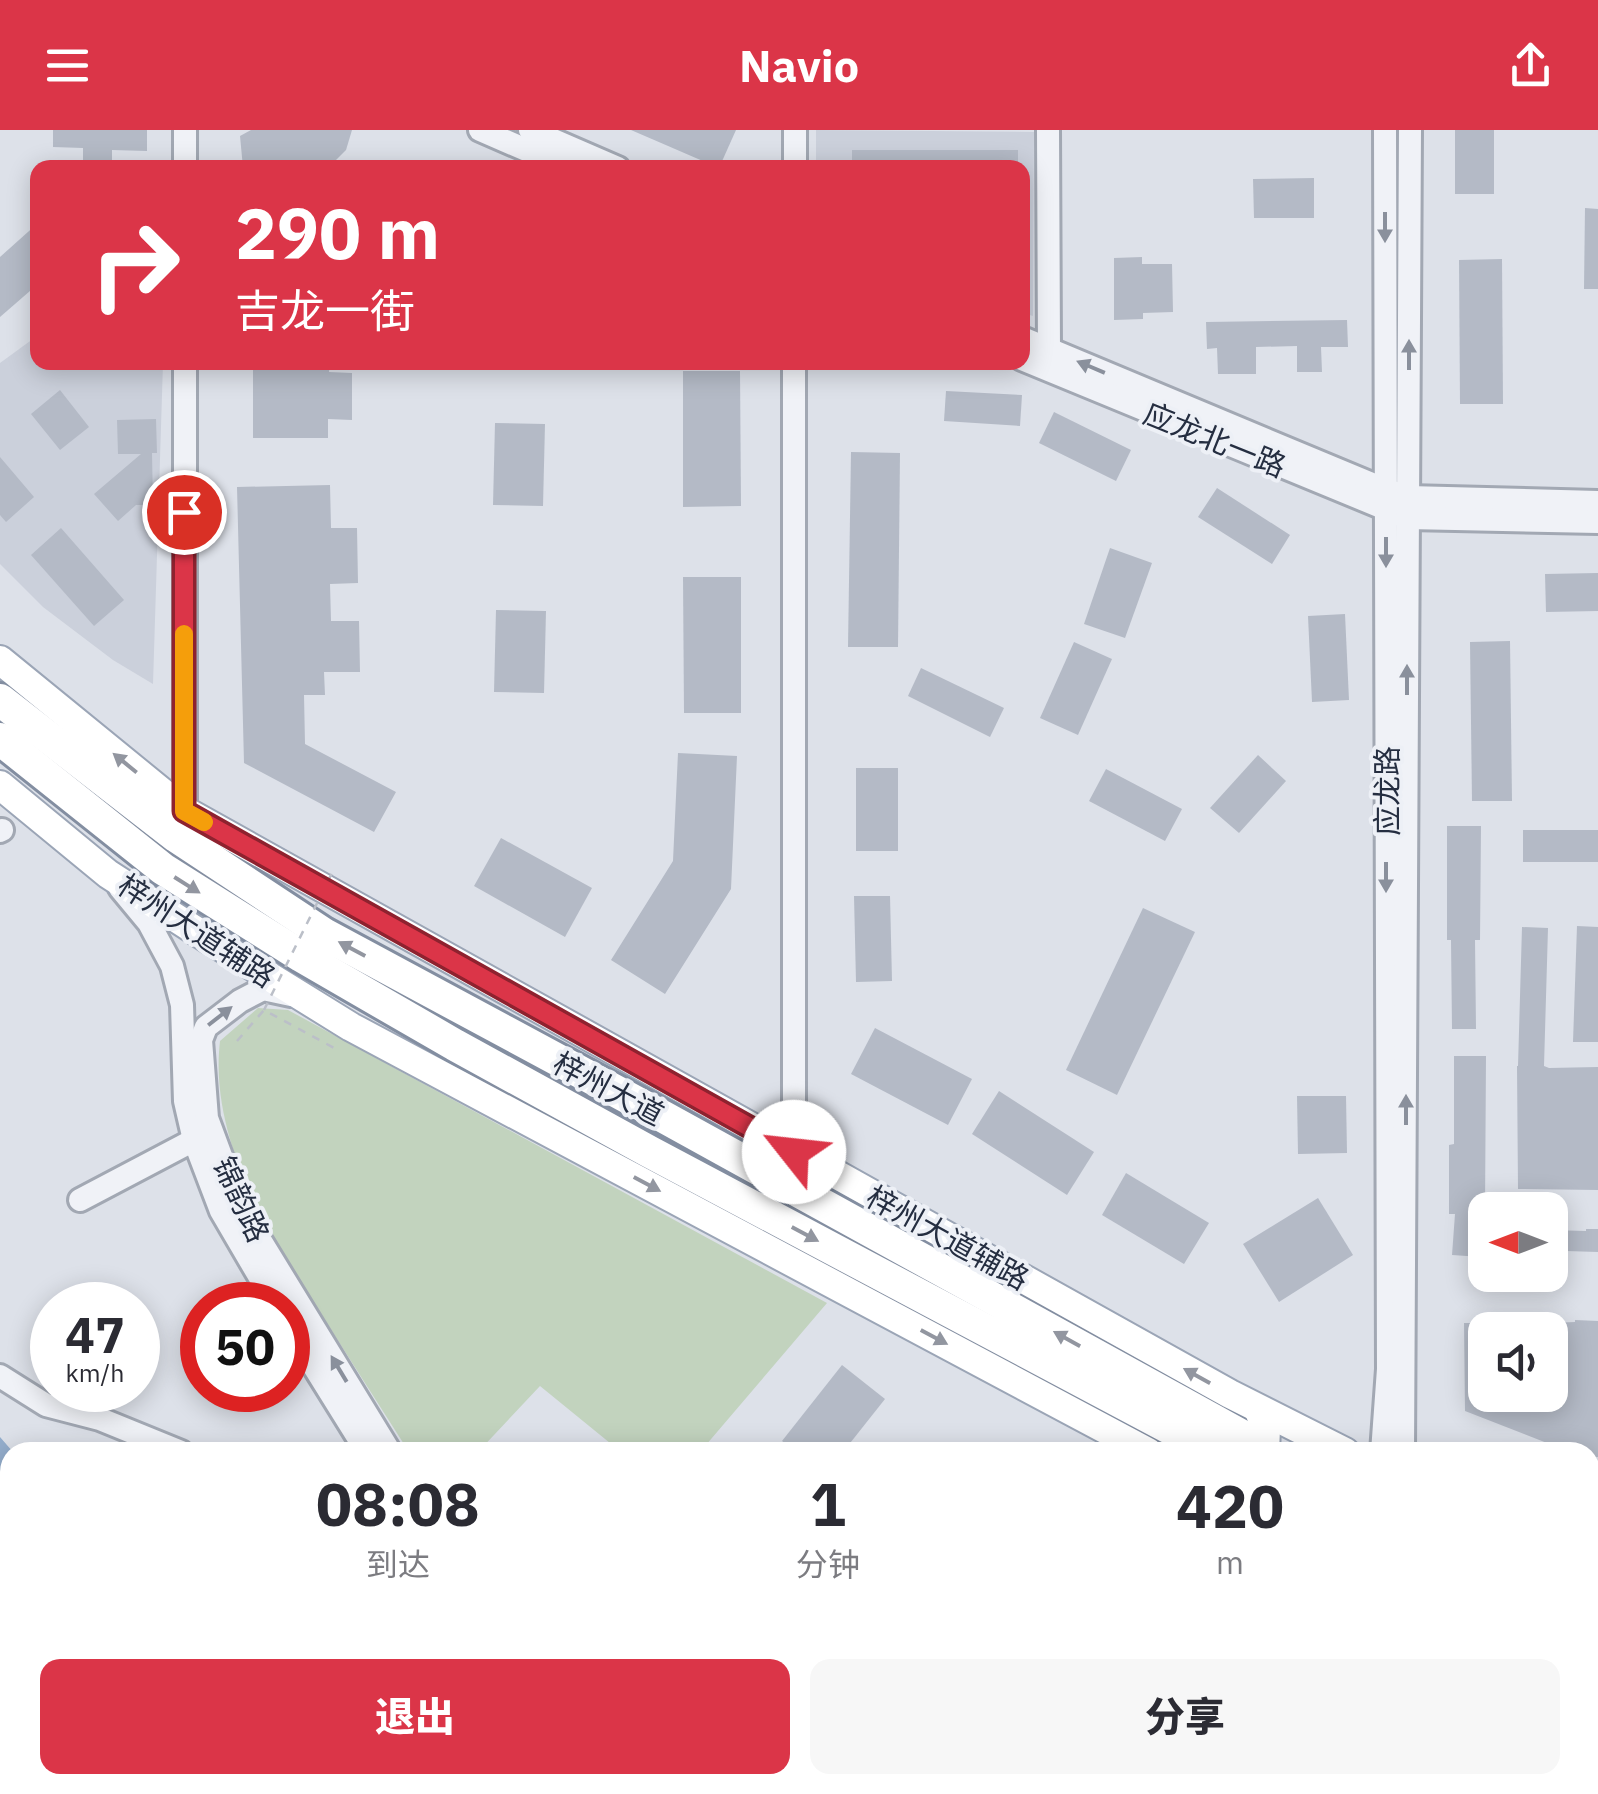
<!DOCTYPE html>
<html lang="zh">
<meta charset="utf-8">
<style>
body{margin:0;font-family:"IBM Plex Sans","Noto Sans SC",sans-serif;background:#f7f7f7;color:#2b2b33;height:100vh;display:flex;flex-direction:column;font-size:38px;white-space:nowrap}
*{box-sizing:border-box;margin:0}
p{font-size:32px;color:#7c7c81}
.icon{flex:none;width:55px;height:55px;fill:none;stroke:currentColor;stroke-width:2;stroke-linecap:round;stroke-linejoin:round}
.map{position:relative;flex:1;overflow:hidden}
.drawer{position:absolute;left:0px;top:1312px;width:1600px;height:352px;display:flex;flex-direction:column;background:#fff;border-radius:30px 30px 0 0;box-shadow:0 5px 25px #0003}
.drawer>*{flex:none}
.hud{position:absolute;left:30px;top:30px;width:1000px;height:210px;border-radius:20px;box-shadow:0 5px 25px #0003;background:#db3548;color:#fff;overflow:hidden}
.needle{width:65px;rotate:270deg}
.tools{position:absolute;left:1468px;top:1062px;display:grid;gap:20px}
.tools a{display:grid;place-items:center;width:100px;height:100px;border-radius:20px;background:#fff;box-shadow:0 5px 25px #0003;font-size:50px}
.speed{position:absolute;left:30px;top:1152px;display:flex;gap:20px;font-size:50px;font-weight:700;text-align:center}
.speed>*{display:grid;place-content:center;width:130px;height:130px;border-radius:50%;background:#fff;box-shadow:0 5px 25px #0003;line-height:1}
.speed small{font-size:25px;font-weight:400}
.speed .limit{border:15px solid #d22;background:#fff;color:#111}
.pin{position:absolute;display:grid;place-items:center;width:85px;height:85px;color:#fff;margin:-42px;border:5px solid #fff;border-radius:50%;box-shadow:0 2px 10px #0007}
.me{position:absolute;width:110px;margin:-55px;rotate:299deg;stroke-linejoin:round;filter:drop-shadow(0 0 8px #0008)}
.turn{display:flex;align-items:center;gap:35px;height:210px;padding:0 40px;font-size:45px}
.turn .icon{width:130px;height:130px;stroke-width:2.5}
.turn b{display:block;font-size:70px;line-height:85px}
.eta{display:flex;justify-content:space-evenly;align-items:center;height:170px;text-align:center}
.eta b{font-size:60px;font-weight:800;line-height:70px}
.button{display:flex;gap:20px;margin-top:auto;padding:20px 40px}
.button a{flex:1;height:115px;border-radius:20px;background:#db3548;color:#fff;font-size:40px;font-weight:800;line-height:115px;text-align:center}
.button a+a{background:#f7f7f7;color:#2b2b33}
header{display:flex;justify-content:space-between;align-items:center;height:130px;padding:0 40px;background:#db3548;color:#fff;font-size:45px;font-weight:800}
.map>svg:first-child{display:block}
.built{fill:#cbd0db}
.green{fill:#c2d3be}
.water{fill:#94aecd}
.building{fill:#b4bac6}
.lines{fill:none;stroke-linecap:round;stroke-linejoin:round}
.highway-tunnel{stroke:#b8bdc7;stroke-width:32;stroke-dasharray:32 16;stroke-linecap:butt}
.minor-casing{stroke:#a2a8b3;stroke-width:28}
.major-casing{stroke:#9ba5b6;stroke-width:32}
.highway-casing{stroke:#838ea1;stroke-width:38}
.path{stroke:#bbbfc8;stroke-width:2.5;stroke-dasharray:8 8;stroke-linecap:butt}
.minor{stroke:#f0f2f7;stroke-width:22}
.major{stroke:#fff;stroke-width:28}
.highway{stroke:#fff;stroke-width:32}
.path-bridge{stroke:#bbbfc8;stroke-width:2.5;stroke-dasharray:8 8;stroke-linecap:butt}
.oneway{fill:#8a909c}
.oneway2{fill:#9296a0}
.route-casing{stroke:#8e222f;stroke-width:25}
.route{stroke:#db3548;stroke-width:18}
.slow{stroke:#f59e0b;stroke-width:18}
.labels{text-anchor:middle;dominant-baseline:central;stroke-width:8;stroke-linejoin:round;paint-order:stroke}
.street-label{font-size:30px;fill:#252e41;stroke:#edf0f6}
</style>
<header><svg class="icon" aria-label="menu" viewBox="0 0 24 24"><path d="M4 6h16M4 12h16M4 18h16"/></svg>Navio<svg class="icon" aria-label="share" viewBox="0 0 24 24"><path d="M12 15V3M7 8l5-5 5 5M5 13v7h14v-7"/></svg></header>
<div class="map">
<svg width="1598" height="1664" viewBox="0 0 1598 1664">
<rect width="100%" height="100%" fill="#dde1e9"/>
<g class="built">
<polygon points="816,0 1034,2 1033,186 1023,183 1022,38 816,37"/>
<polygon points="37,206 38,232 163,233 153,554 113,530 43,477 0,434 0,233"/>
<polygon points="1590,1586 1598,1588 1598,1664 1340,1664 1343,1655 1590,1655"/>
</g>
<path class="green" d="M258,878L288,880L827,1173L700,1322H621L540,1256L478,1322H409L256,1082C234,1025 213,973 220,911Z"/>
<g class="water">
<polygon points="0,1307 13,1322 10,1322 10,1647 0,1645"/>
<polygon points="54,1655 462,1655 468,1664 69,1664"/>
</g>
<g class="building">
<polygon points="53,0 147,0 147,21 112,20 112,35 83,34 83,18 53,17"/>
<polygon points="251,0 352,0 346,20 328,38 243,38 240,6"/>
<polygon points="631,0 736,0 719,38"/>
<rect x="1455" y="0" width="39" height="64"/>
<rect x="852" y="20" width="166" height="18"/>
<polygon points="1314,48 1314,88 1254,88 1253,49"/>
<polygon points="1585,78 1598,79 1598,159 1584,159"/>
<polygon points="38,93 38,154 0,187 0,127"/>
<polygon points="1142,127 1142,134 1172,134 1173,182 1143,183 1143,189 1114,190 1114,128"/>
<polygon points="1502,129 1503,274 1460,274 1459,130"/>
<polygon points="1347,190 1348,217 1321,217 1322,242 1297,242 1297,216 1256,217 1256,244 1218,244 1217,218 1207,219 1206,192"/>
<polygon points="253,232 330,232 329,242 352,243 352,290 328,289 328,308 253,308"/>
<polygon points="683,241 740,241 741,376 683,377"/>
<polygon points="60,260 89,297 60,320 31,284"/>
<polygon points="946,261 1022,265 1020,296 944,291"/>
<polygon points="1054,282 1131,320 1116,351 1039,313"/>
<polygon points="156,289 157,323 152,323 153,375 136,375 118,391 94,364 141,324 118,324 117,290"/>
<polygon points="495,293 545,294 543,376 493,375"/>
<polygon points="851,322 900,323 898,517 848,517"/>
<polygon points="0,327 34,367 6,392 0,385"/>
<polygon points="330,355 331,398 357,398 358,453 330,454 331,491 359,491 360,542 324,542 325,565 304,565 305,614 396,662 374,702 244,633 237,357"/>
<polygon points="1217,358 1290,405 1272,434 1198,387"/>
<polygon points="61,398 124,470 94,496 31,425"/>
<polygon points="1110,418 1152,433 1125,508 1084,494"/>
<polygon points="1598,443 1598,481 1546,482 1545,444"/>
<polygon points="683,447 741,447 741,583 684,583"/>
<polygon points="496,480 546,481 544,563 494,562"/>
<polygon points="1345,484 1349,570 1312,572 1308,486"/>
<polygon points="1510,511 1512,671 1472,671 1470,512"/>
<polygon points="1074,512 1112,529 1078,605 1040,588"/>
<polygon points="921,538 1004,578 990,607 908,566"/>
<polygon points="678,623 737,626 731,759 665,864 611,830 673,731"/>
<polygon points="1258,625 1286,651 1239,703 1210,678"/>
<rect x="856" y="638" width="42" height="83"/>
<polygon points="1106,639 1182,679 1165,711 1089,671"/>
<polygon points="1447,696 1481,696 1480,810 1475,810 1476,899 1452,899 1451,810 1447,810"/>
<rect x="1523" y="700" width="75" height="32"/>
<polygon points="501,708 592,758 565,807 474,756"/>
<polygon points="854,766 890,766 892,851 856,852"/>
<polygon points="1143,778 1195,802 1117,965 1066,940"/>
<polygon points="1577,796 1598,797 1598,912 1573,912"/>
<polygon points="1522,797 1548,798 1544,936 1549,938 1598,937 1598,1060 1518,1059 1517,936 1518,936"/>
<polygon points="875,898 972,949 948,995 851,944"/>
<polygon points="1454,926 1486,926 1485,1080 1482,1127 1452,1125 1455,1084 1449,1084 1449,1015 1454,1014"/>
<polygon points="999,961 1094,1022 1067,1065 972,1004"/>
<polygon points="1297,966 1346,966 1347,1023 1298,1024"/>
<polygon points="1126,1043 1209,1093 1184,1134 1102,1085"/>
<polygon points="1318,1068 1353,1125 1279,1172 1243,1114"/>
<polygon points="1586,1099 1598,1099 1598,1122 1566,1121 1566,1124 1550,1124 1550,1100 1586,1101"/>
<polygon points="1575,1190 1598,1191 1598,1327 1590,1327 1590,1322 1570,1322 1465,1281 1464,1193 1485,1193 1485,1265 1550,1265 1550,1193 1575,1192"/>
<polygon points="842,1235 885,1269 843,1322 797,1322 782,1311"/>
</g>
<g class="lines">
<polyline class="highway-tunnel" points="1590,1453 1598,1456"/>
<defs>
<g id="minor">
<polyline points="185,0 185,38"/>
<polyline points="480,0 568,38"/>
<polyline points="530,0 618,38"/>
<polyline points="795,0 795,38"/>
<polyline points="1048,0 1049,219"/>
<polyline points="1022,208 1386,360 1408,367 1598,372"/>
<polyline points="1022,229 1408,388 1598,392"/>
<polyline points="185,232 185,681"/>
<polyline points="794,232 794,1021"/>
<polyline points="0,701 2,700"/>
<polyline points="120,758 149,793 172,836 182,875 185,971 194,1010 221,1081 276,1175"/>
<polyline points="291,865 263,859 240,871 206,897 201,910 207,988 240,1077 390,1322"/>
<polyline points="80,1070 194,1010"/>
<polyline points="288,1195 367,1322"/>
<polyline points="0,1246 46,1275 100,1289 181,1322"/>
<polyline points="1382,1322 1388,1239 1385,0"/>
<polyline points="1403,1322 1410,0"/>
<polyline points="567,1655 573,1664"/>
<polyline points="592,1655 597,1664"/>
<polyline points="1282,1664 1286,1655"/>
<polyline points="1307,1664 1310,1655"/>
</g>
<g id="major">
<polyline points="0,530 185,681 1230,1264 1345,1322"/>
<polyline points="0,655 108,744 207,808 351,897 1148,1322"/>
<polyline points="1258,1279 1266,1298 1265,1322"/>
<polyline points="1590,1418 1598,1420"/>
<polyline points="1590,1506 1598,1508"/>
</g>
<g id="highway">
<polyline points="0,570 177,707 324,804 662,986 1244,1307"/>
<polyline points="0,609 163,739 301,826 455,915 650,1022 1215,1322"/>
<polyline points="1597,1480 1598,1481"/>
</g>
</defs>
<use href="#minor" class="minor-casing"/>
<use href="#major" class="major-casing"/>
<use href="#highway" class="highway-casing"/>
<polyline class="path" points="237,911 264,880 336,919 339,915"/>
<use href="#minor" class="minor"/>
<use href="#major" class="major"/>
<use href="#highway" class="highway"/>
<polyline class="path-bridge" points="264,880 333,741"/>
</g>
<defs><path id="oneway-solid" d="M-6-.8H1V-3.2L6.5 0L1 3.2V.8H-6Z" transform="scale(2.5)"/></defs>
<g class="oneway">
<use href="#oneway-solid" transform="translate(1385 97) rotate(90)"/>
<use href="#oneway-solid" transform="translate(1409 225) rotate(-90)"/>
<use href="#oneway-solid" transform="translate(1091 237) rotate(-157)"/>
<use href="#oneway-solid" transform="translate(1386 422) rotate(90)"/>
<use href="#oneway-solid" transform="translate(1407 550) rotate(-90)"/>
<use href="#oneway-solid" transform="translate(1386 747) rotate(90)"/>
<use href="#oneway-solid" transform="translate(220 886) rotate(-38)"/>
<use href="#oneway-solid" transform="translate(1406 980) rotate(-90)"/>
<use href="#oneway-solid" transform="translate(339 1239) rotate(-121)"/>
</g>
<g class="oneway2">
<use href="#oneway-solid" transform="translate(125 633) rotate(-141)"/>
<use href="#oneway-solid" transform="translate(187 755) rotate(32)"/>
<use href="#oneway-solid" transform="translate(352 819) rotate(-152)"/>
<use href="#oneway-solid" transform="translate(647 1054) rotate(28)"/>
<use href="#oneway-solid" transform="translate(805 1104) rotate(28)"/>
<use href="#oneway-solid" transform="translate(934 1207) rotate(28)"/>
<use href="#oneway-solid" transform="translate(1067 1209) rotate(-151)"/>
<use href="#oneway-solid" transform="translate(1197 1246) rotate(-151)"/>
</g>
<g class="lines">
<defs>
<polyline id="route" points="184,382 184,681 794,1022"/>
</defs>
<use href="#route" class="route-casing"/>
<use href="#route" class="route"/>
<polyline class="slow" points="184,504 184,681 204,692"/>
</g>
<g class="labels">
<g class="street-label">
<text transform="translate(1215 309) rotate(22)">应龙北一路</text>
<text transform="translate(1386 661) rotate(-90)">应龙路</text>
<text transform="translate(197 800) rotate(33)">梓州大道辅路</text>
<text transform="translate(609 958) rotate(28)">梓州大道</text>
<text transform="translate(242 1069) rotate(65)">锦韵路</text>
<text transform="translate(948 1107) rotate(29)">梓州大道辅路</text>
</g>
</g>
</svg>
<div class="tools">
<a><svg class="needle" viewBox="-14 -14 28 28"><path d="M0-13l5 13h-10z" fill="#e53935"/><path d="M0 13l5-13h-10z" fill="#7c7c81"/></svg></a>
<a><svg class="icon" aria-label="sound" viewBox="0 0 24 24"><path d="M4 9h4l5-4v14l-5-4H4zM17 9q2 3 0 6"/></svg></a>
</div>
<div class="speed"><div>47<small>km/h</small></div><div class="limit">50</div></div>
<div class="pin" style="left:184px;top:382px;background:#d93025"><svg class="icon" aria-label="arrive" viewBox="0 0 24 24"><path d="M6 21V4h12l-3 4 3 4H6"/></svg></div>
<svg class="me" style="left:794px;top:1022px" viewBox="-20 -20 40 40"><circle r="19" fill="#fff"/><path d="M0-13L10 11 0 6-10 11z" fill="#db3548"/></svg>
<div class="hud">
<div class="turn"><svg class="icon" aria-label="right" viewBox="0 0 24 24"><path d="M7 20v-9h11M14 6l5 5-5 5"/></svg><div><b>290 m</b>吉龙一街</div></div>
</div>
<section class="drawer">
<div class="eta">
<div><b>08:08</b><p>到达</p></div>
<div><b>1</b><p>分钟</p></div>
<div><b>420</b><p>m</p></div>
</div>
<div class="button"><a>退出</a><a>分享</a></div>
</section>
</div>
